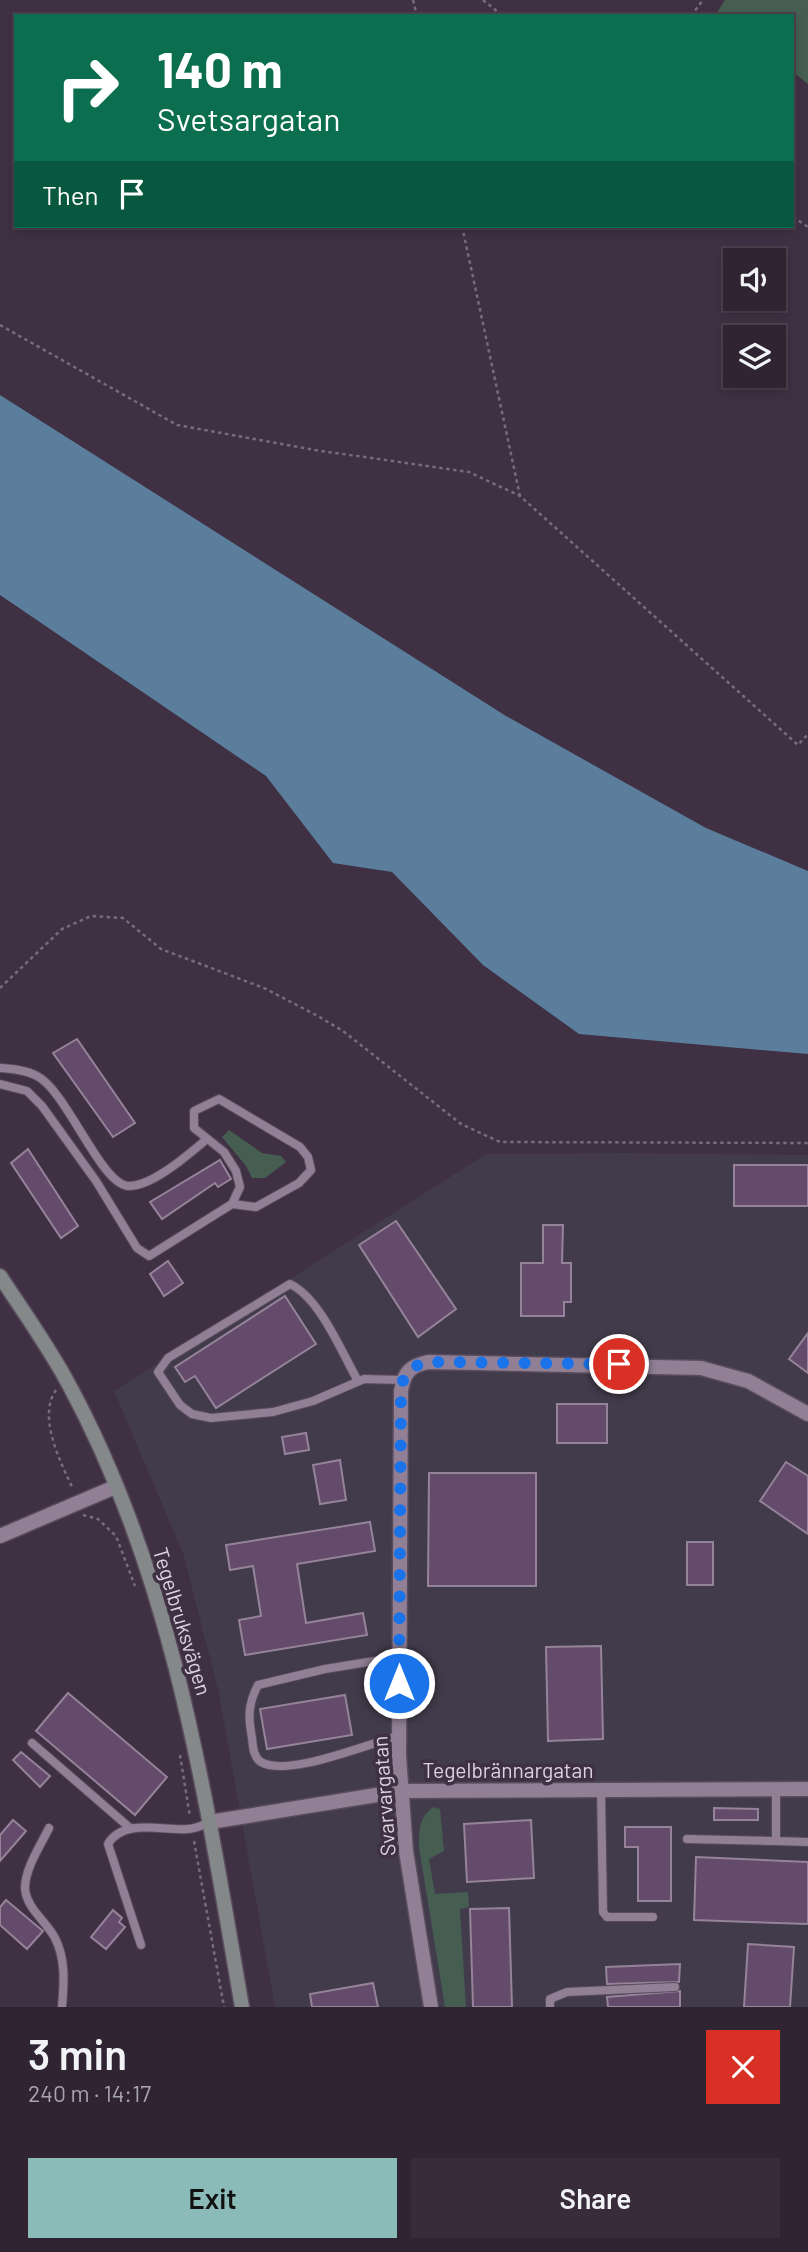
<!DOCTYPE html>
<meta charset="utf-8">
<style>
body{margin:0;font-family:Barlow,sans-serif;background:#382c3b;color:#f1f3f6;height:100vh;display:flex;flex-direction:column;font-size:26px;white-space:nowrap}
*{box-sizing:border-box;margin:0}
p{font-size:23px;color:#a8a4ac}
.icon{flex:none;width:38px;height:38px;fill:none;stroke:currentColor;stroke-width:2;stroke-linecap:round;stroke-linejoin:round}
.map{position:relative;height:2007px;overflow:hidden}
.drawer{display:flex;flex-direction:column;background:#302433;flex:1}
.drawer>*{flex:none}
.top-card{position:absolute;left:14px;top:14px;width:780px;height:214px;border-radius:0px;box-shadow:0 4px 10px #0003,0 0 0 2px #4b414e;background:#0b6e4f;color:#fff;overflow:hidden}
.tools{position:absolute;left:723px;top:248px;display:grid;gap:14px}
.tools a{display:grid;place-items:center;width:63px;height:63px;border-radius:0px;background:#302433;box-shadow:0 4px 10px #0003,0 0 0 2px #4b414e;font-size:35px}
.pin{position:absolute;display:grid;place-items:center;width:60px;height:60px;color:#fff;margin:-30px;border:4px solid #fff;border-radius:50%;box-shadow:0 2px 7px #0007}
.me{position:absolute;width:77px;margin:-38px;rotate:0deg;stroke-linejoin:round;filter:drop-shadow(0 0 5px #0008)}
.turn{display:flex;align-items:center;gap:24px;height:147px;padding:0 28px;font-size:32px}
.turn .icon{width:91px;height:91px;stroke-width:2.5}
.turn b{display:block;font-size:49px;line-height:60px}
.then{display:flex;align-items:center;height:66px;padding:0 28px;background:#0003;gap:14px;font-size:26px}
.round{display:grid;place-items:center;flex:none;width:74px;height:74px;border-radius:0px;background:#382c3b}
.headline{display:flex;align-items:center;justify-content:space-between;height:119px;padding:0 28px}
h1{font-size:42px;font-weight:600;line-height:52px}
.button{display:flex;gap:14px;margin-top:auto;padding:14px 28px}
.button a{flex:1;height:80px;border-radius:0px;background:#8bbbb9;color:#111;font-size:28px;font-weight:600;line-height:80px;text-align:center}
.button a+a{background:#382c3b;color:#f1f3f6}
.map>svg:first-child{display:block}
.industrial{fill:#423b4b}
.green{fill:#455e51}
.water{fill:#5a7e9b}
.building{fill:#644b6b;stroke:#95839a;stroke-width:2}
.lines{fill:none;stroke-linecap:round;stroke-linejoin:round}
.lane-casing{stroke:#594c5d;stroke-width:10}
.street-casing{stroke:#594c5d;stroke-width:17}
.secondary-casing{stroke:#594c5d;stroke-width:17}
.path{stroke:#796b7d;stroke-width:2.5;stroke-dasharray:3.5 3.5;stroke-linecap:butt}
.lane{stroke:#917f96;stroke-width:8}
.street{stroke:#917f96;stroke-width:14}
.secondary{stroke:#848889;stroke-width:14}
.route{stroke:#1a73e8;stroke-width:12;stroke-dasharray:0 21.6}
.labels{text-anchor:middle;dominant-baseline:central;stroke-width:7;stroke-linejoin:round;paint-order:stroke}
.street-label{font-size:21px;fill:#ddd3e0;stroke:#403044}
</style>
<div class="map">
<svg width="808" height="2007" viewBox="0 0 808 2007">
<rect width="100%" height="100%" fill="#403044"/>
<polygon class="industrial" points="622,1153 808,1155 808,2007 275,2007 219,1694 184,1556 114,1391 486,1154"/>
<g class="green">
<polygon points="725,0 808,0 808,84 793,72 793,16 715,16"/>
<polygon points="229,1130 262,1153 281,1156 286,1162 265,1178 252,1178 246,1166 222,1137"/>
<path d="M434,1807L440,1809L444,1851L429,1859L435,1894L468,1892L469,1907L460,1909L466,2007H445L419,1847C419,1831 419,1816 434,1807Z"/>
</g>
<polygon class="water" points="0,395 506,716 706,828 808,871 808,1054 579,1034 483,965 392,872 333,863 266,776 0,595"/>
<g class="building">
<polygon points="77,1039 135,1123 113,1137 53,1053"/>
<polygon points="28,1149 78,1226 61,1238 11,1163"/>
<polygon points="220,1160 231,1179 218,1187 215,1183 162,1219 150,1202"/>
<rect x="734" y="1165" width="74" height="41"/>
<polygon points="396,1221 456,1309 418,1337 359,1245"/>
<polygon points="543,1225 563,1225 562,1263 571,1263 571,1302 564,1302 564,1316 521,1316 521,1263 543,1263"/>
<polygon points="168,1261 183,1283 164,1296 150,1274"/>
<polygon points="285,1296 316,1344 216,1408 195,1376 185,1382 175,1367"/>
<polygon points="808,1333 808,1373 789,1359"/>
<rect x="557" y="1404" width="50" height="39"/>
<polygon points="306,1433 309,1450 285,1454 282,1437"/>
<polygon points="340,1460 346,1500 320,1504 313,1465"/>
<polygon points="786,1462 808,1476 808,1534 760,1501"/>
<polygon points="429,1473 536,1473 536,1586 428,1586"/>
<polygon points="370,1522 375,1551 297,1564 306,1623 363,1613 367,1635 245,1655 239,1620 261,1616 253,1566 230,1570 226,1545"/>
<rect x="687" y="1542" width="26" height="43"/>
<polygon points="601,1646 603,1739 548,1741 546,1647"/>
<polygon points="68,1693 167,1777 135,1815 36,1731"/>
<polygon points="345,1695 352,1735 267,1749 260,1709"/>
<polygon points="21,1752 50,1776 40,1787 13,1760"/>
<polygon points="714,1808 758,1809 758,1820 714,1820"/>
<polygon points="13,1820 26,1831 0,1861 0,1835"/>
<polygon points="531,1820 534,1878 467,1882 464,1824"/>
<polygon points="625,1827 671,1827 671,1901 638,1901 638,1847 625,1847"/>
<polygon points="696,1857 808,1862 808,1924 694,1920"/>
<polygon points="6,1900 43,1931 27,1949 0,1925 0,1907"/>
<polygon points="509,1908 512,2007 473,2007 470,1909"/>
<polygon points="113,1910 122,1918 119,1922 125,1927 106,1949 91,1937"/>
<polygon points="748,1944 794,1947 790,2007 744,2007"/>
<polygon points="680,1964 679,1982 607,1984 606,1967"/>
<polygon points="373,1983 378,2007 312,2007 310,1994"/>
<polygon points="680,1991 680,2007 608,2007 607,1997"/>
</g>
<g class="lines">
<defs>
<g id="lane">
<path d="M0,1068C12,1069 26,1070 37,1076C67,1091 101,1186 129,1186C153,1186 189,1154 207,1139"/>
<polyline points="0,1084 27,1091 42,1106 96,1181 137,1248 149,1256 232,1204 240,1187 236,1171 224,1152 194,1128 194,1111 219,1099 300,1147 308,1157 311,1170 299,1183 256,1207 232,1204"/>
<path d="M358,1381C342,1353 320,1298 290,1284L168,1358L158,1372L180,1405L192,1414L211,1418L273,1412L313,1401L364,1379L403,1380"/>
<path d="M399,1736C369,1743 288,1778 261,1762C253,1757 253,1746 252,1738C248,1717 248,1704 258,1685L325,1669L399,1657"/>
<polyline points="32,1743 130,1828"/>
<polyline points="601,1790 603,1912 607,1917 653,1917"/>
<path d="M49,1828C41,1845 25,1868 25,1888C26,1908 46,1921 55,1938C66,1960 64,1983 62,2007"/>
<polyline points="687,1839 776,1841 776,1789"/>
<polyline points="776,1841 808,1842"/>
<path d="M141,1945L108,1844C123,1818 163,1831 188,1829C196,1829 203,1825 210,1822"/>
<polyline points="550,2007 550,1999 567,1992 675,1987"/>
</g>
<g id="street">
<polyline points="0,1536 115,1487"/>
<polyline points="210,1822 401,1791 808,1789"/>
<path d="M431,2007L406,1851L399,1756L401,1391C404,1372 410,1366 428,1362L701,1368L748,1381L808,1414"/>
</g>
<path id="secondary" d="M0,1276C23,1311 48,1346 68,1383C173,1576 205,1793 242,2007"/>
</defs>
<use href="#lane" class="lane-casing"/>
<use href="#street" class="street-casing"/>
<use href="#secondary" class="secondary-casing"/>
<g class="path">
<polyline points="413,0 417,16"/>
<polyline points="483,0 503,16"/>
<polyline points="691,16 703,0"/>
<polyline points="793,217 808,227"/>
<polyline points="462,226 520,496"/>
<polyline points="0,325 177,425 315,450 469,472 520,496 798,745 808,734"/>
<polyline points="0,988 62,929 91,916 123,918 161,949 264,988 316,1015 343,1031 461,1124 500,1142 808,1143"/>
<path d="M56,1390C37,1417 61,1463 73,1489"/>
<polyline points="83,1515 98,1519 116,1536 135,1586"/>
<polyline points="180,1755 190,1817"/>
<polyline points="194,1841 224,2007"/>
</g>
<use href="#lane" class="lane"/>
<use href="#street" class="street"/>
<use href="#secondary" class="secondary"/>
</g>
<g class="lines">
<path class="route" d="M399,1683L401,1391C403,1372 411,1366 428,1362L619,1364"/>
</g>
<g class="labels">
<g class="street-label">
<text transform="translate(183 1621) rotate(73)">Tegelbruksvägen</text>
<text x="508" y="1769">Tegelbrännargatan</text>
<text transform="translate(383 1796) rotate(-94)">Svarvargatan</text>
</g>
</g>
</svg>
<div class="tools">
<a><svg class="icon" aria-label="sound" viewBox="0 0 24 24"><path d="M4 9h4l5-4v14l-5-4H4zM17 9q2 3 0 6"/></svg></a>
<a><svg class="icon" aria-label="layers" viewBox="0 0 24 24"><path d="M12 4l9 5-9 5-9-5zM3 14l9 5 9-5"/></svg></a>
</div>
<div class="pin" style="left:619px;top:1364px;background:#d93025"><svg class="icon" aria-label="arrive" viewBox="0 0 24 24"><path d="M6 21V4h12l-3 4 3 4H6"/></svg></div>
<svg class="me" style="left:399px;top:1683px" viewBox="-20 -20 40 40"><circle r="17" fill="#1a73e8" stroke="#fff" stroke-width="3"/><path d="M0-11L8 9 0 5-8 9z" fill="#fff"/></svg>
<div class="top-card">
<div class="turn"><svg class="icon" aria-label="right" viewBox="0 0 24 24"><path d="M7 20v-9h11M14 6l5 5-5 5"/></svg><div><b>140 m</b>Svetsargatan</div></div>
<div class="then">Then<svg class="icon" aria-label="arrive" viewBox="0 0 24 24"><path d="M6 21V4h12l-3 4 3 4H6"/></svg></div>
</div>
</div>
<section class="drawer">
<div class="headline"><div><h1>3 min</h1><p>240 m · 14:17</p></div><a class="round" style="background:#d93025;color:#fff"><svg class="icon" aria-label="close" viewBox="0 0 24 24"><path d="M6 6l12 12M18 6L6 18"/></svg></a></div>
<div class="button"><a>Exit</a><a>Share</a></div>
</section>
